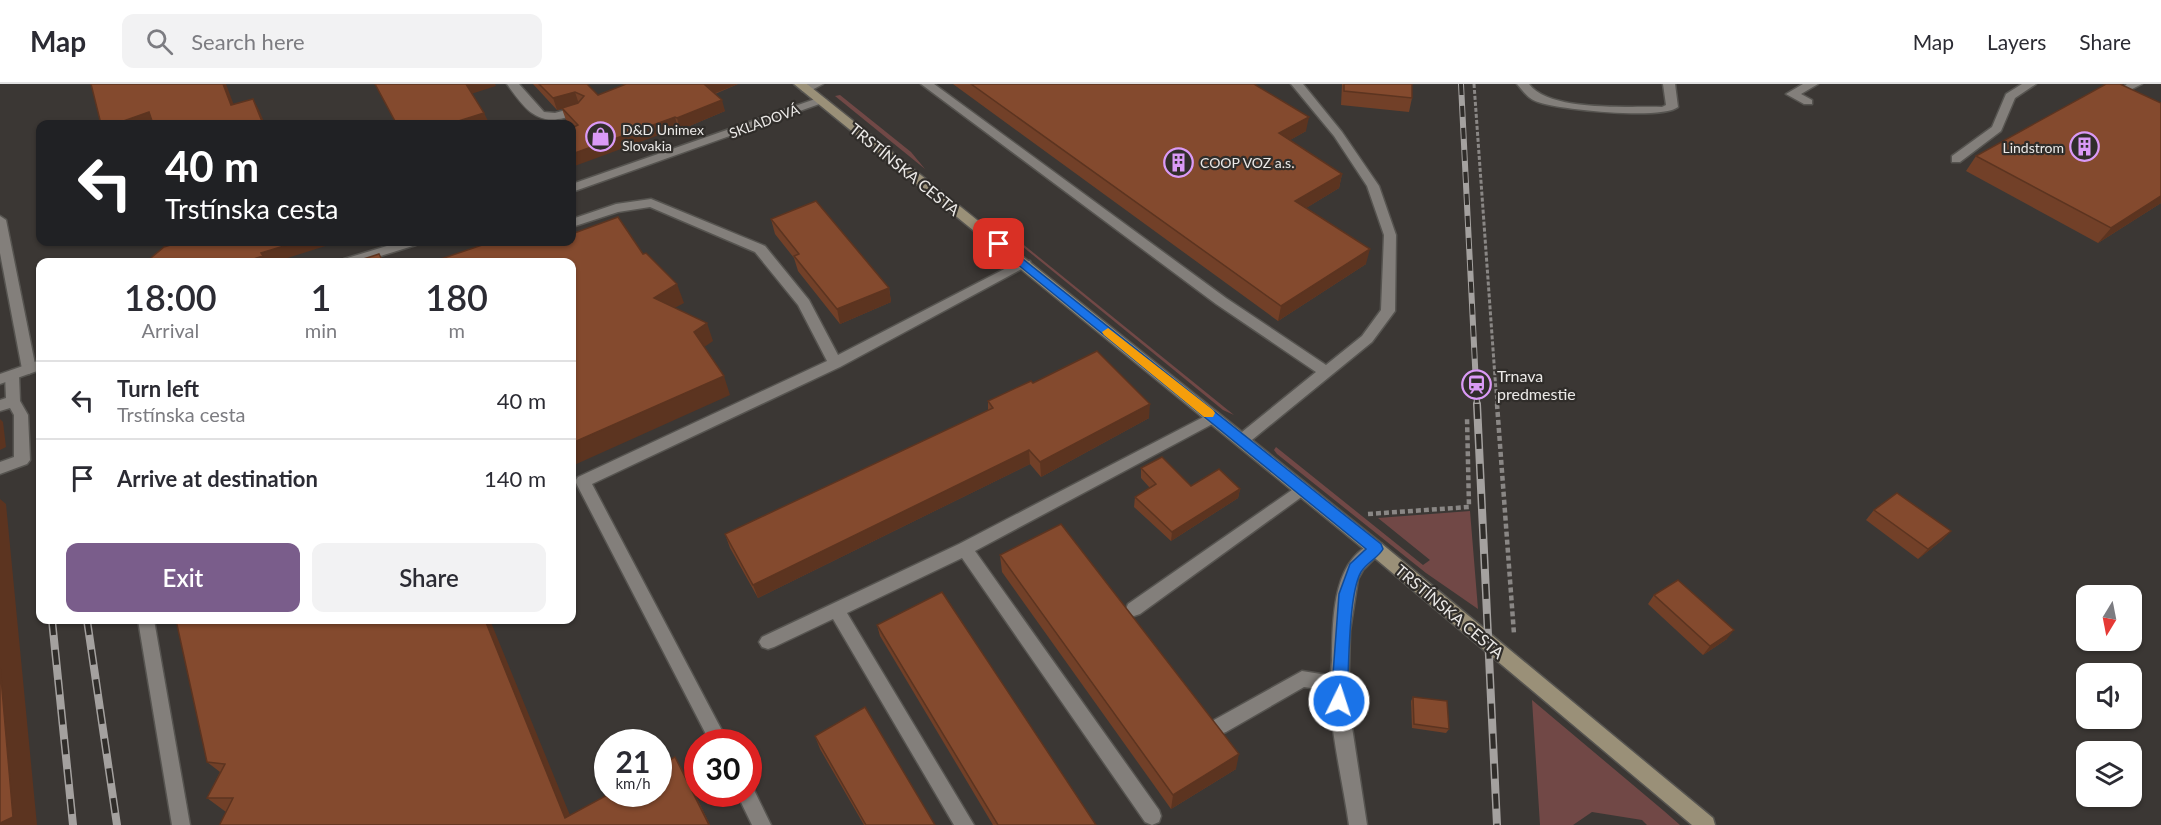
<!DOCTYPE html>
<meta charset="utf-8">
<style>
body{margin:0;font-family:Lato,sans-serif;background:#f2f2f3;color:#2b2b33;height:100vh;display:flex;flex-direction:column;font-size:22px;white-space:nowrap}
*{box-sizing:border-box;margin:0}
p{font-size:20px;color:#7c7c81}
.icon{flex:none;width:33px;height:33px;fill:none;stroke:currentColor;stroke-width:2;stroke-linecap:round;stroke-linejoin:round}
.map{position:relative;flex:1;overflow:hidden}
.details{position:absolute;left:36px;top:174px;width:540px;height:366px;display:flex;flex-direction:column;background:#fff;border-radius:12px;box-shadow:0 2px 4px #0004}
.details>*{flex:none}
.hud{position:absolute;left:36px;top:36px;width:540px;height:126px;border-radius:12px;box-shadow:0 2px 4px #0004;background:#202124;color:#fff;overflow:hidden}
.needle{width:39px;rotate:190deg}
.controls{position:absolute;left:2076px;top:501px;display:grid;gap:12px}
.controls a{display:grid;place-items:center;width:66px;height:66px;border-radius:12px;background:#fff;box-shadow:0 2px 4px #0004;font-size:30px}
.speed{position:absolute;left:594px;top:645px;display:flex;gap:12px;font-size:30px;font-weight:700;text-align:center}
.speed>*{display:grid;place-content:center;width:78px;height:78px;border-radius:50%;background:#fff;box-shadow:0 2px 4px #0004;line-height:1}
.speed small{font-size:15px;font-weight:400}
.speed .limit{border:9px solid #d22;background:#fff;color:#111}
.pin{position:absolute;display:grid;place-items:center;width:51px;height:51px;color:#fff;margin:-26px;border-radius:12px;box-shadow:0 3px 9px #0006}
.me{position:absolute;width:66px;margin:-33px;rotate:4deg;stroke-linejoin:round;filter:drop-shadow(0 0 4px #0008)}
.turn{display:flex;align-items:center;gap:21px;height:126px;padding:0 30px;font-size:27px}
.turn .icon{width:78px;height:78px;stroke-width:2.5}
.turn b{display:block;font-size:42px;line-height:51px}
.eta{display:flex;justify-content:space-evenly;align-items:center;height:102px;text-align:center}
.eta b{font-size:36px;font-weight:600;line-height:42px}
.primary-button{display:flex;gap:12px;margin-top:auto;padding:12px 30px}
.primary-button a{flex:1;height:69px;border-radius:12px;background:#7a5d8b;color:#fff;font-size:24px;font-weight:600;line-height:69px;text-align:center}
.primary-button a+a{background:#f2f2f3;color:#2b2b33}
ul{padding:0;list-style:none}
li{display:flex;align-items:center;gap:18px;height:78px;padding:0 30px;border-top:2px solid #e1e1e2}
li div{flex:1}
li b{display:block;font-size:22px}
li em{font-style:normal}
header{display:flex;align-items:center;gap:36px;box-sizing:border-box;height:84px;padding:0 30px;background:#fff;border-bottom:2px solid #e1e1e2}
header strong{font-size:28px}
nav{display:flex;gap:33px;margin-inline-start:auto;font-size:21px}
.search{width:420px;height:54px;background:#f2f2f3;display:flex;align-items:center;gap:15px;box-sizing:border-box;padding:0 21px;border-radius:12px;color:#7c7c81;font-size:22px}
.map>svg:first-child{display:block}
.green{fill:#714846}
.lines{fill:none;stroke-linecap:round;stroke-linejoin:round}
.service-casing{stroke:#565450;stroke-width:3}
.minor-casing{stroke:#565450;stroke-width:3}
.secondary-casing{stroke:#565450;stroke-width:3}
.path-far1{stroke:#8a8785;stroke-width:3;stroke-dasharray:4 2;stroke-linecap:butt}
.path{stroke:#8a8785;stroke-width:4.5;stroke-dasharray:5 3;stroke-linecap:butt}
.service{fill:#837f7b;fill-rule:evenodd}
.minor{fill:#837f7b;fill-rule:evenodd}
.secondary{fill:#9a9078;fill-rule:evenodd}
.rail-far1-casing{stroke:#a4a19f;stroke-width:6}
.rail-casing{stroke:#a4a19f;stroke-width:8}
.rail-far1{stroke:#302d2a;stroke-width:4;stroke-dasharray:11;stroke-linecap:butt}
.rail{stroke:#302d2a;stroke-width:5;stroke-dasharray:15;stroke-linecap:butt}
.wall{fill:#724028}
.shaded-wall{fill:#5c3420}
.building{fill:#844a2e;stroke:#5c3420;stroke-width:1.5}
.route{fill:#1a73e8;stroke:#114b97;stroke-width:1.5}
.slow{fill:#f59e0b}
.labels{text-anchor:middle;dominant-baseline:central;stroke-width:4.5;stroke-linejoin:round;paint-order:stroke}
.far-street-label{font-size:14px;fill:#ebe9e7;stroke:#302d2a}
.far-poi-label{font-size:14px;fill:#ebe9e7;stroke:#302d2a;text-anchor:start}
.street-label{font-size:16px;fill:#ebe9e7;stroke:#302d2a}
.poi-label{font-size:16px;fill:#ebe9e7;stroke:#302d2a;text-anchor:start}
</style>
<header>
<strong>Map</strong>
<div class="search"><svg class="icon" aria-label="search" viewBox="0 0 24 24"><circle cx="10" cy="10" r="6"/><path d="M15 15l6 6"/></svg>Search here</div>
<nav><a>Map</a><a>Layers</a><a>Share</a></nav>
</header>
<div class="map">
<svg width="2161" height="741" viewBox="0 0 2161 741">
<rect width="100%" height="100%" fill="#3b3734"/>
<g class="green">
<polygon points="840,11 911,68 925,85 835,12"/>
<polygon points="1019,157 1234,331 1223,326 1017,158"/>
<polygon points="1276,363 1423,481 1430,476 1378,434 1470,427 1478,525 1426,489 1277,370 1274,366"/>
<polygon points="1532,616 1664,727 1680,741 1647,741 1642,736 1592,728 1573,741 1540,741"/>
</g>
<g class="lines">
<defs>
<g id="service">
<path d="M507,0H519L544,28L555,29L580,22L586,25C580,30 571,32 564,34C535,41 523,22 507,0Z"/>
<polygon points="808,0 823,0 810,7 802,7 802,3"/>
<polygon points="921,0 934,0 1226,214 1326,281 1362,252 1381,226 1384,151 1367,102 1334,52 1291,0 1303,0 1342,48 1379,102 1396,151 1395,227 1372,258 1247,360 1237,360 1235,356 1237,352 1316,288 1216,220"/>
<path d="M1517,0H1529C1549,28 1630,22 1662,23L1666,21L1663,0H1675L1678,23C1662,36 1560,26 1538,18C1528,15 1524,8 1517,0Z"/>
<polygon points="1803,0 1818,0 1801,10 1812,16 1812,20 1804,20 1786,10"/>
<polygon points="2022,0 2036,0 2015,14 2001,47 1960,78 1952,78 1952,72 1992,43 2006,10"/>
<polygon points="2127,0 2142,0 2128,7 2122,4"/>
<polygon points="651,115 765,162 809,216 838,271 1020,177 1030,177 1031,180 840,283 592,400 728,658 710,658 575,397 578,393 827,277 798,221 755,168 650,123 618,128 572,143 572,135 616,120"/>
<polygon points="0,132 6,136 36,285 29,290 22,285 0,169"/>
<polygon points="12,286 19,291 20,317 28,331 30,376 27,380 0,390 0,378 14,373 14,331 10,324 0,327 0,316 6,314 5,291"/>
<polygon points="1213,328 1218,329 1220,333 1218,337 975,467 1159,726 1161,732 1159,738 1152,741 1145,738 962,474 847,529 974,741 954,741 833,535 774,563 768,565 762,563 759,558 762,553 959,460"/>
<polygon points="1302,399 1307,401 1310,405 1307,409 1140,530 1134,532 1128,530 1126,525 1128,520"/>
<polygon points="138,536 154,536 190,741 172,741"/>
<polygon points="1302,587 1346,594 1349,600 1346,606 1340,608 1304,603 1226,648 1220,650 1214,648 1211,642 1214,636"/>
<polygon points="748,702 753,704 771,741 752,741 737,710 748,710"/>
</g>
<g id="minor">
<polygon points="821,13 827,16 825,18 572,108 572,100"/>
<polygon points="400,158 418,158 416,161 361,178 343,178 344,175"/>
<polygon points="40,276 40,286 0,300 0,290"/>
<path d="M1376,458L1382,460L1384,465L1363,486L1358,495L1350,547L1348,617L1367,741H1349C1343,700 1333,659 1330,618C1329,604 1331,590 1332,576C1333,538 1331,474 1376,458Z"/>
</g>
<polygon id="secondary" points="794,0 807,0 1382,460 1713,734 1715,741 1692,741 1370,470"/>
</defs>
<use href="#service" class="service-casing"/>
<use href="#minor" class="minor-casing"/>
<use href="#secondary" class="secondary-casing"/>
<polyline class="path-far1" points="1474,0 1497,321"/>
<g class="path">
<polyline points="1497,320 1514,550"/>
<polyline points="1368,430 1469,423 1467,333"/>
</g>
<use href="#service" class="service"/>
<use href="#minor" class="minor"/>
<use href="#secondary" class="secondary"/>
<defs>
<polyline id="rail-far1" points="1461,0 1477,321"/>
<g id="rail">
<polyline points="1477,320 1497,741"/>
<polyline points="52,536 73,741"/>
<polyline points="87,536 117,741"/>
</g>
</defs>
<use href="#rail-far1" class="rail-far1-casing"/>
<use href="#rail" class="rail-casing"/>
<use href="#rail-far1" class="rail-far1"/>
<use href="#rail" class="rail"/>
</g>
<g class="wall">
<polygon points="533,0 587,0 598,11 738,0 715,10 725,27 680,46 678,44 573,43 566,36 562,25 557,26"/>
<polygon points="953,0 1254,0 1306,47 1290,56 1342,90 1339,104 1306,124 1366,180 1278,237"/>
<polygon points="1342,0 1412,0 1412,14 1409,28 1341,21"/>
<polygon points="2161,19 2161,119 2098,159 1966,87 1976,72"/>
<polygon points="771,135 889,204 891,218 840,240 798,187 794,174 775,150"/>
<polygon points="1033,299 1149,334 1041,393 1030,380 758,514 730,464 725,450 988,327 988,317"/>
<polygon points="1141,384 1191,402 1240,405 1238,414 1171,457 1134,423 1135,413 1150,404 1141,394"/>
<polygon points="1874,426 1951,447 1941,457 1918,475 1866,436"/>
<polygon points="1000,471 1236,685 1171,725 1002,488"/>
<polygon points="1654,511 1727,555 1703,571 1648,520"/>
<polygon points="176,536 570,731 684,688 710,741 220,741 226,728 207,714 220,688 207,678"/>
<polygon points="877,541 1096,741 993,741 880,552"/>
<polygon points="1413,613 1449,645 1446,649 1412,644 1411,617"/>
<polygon points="815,652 935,741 864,741 820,665"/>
</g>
<g class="shaded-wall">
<polygon points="223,0 226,0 238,32 231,21"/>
<polygon points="466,0 495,0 496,2 471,10"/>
<polygon points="707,0 738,0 708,12 705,1"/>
<polygon points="575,8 579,20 557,26 553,14"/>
<polygon points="253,15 259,26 265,40 263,40"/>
<polygon points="722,16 725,27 680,46 677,34"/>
<polygon points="149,28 154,40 115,40"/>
<polygon points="484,29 489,39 484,40 449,40"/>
<polygon points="675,33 678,44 572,83 572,70"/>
<polygon points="1309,33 1306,47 1276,64 1279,49"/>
<polygon points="1342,90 1339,104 1293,132 1295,117"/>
<polygon points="2161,112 2161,119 2098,159 2111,144"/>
<polygon points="297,158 338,158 275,178 244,178 261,169"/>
<polygon points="1370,165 1366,180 1278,237 1281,222"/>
<polygon points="677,200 684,219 660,232 654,214"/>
<polygon points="889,204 891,218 840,240 837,225"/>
<polygon points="707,239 713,257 700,266 694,248"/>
<polygon points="724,292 730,311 572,382 572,359"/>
<polygon points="1150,320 1149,334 1041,393 1040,378"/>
<polygon points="0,335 3,338 6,363 0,366"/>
<polygon points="1029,366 1030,380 758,514 753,501"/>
<polygon points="1240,405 1238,414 1171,457 1172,448"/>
<polygon points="0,415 6,420 37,741 0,741"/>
<polygon points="1951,447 1941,457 1918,475 1928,465"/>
<polygon points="485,536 490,536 574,741 565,734"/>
<polygon points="1734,546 1727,555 1703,571 1710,562"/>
<polygon points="1239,670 1236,685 1171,725 1173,711"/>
<polygon points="675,673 684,688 710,741 709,741"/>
</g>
<g class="building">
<polygon points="91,0 223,0 231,21 253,15 263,40 153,40 149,28 115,40 101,40"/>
<polygon points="375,0 466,0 484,29 449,40 390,40 396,39"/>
<polygon points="539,0 587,0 598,11 626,0 707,0 705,1 722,16 677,34 675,33 572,70 572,44 578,41 562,24 578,19 584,12 575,8 553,14"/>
<polygon points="971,0 1254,0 1309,33 1279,49 1342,90 1295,117 1370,165 1281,222"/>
<polygon points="1344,0 1412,0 1412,14 1344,7"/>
<polygon points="2106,0 2120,0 2161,19 2161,112 2111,144 1976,72"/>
<polygon points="816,117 889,204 837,225 794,172 799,170 771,135"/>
<polygon points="618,133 643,170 646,169 677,200 654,214 707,239 694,248 724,292 572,359 572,178 432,178 491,158 572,158 572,149 572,150"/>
<polygon points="180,158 297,158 261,169 263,172 244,178 148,178 152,173 164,163"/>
<polygon points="379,170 383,178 354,178"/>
<polygon points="1097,267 1150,320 1040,378 1029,366 753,501 725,450 993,324 988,317 1031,297 1033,299"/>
<polygon points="1162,373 1191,402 1219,385 1240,405 1172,448 1135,413 1156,400 1141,384"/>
<polygon points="1897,409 1951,447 1928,465 1874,426"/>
<polygon points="1061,440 1239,670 1173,711 1000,471"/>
<polygon points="1678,496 1734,546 1710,562 1654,511"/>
<polygon points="942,508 1096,741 998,741 877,541"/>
<polygon points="176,536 485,536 565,734 609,710 658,710 658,682 675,673 709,741 220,741 220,740 233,714 207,714 225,680 207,678"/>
<polygon points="0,582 13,733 0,739"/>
<polygon points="1413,613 1447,617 1449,645 1414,640"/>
<polygon points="865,623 935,741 866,741 815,652"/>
</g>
<path class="route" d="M999,156L1381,460L1383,465C1378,474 1366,479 1361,488C1348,510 1349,588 1347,617L1345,622L1339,624L1334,622L1331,617L1339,510L1350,480L1366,465L995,162V157Z"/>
<polygon class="slow" points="1108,244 1213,326 1215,329 1213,333 1204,333 1104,251 1102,248"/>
<defs>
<symbol id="shop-ring" viewBox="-11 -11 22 22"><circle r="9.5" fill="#302d2a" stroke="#da9af6" stroke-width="1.5"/><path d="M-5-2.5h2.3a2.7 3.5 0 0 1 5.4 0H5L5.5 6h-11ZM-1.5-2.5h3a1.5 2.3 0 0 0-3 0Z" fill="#da9af6"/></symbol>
<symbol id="building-ring" viewBox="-11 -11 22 22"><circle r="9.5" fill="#302d2a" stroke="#da9af6" stroke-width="1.5"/><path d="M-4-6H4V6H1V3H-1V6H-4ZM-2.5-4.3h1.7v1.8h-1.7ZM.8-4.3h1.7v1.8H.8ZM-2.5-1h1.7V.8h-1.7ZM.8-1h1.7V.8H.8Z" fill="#da9af6"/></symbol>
<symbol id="station-ring" viewBox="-11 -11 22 22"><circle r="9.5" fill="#302d2a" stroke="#da9af6" stroke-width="1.5"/><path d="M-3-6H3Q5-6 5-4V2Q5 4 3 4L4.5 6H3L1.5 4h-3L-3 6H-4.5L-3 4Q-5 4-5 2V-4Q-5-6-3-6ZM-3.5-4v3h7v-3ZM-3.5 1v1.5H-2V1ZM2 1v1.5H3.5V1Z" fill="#da9af6"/></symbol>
</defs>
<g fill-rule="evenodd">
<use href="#shop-ring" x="584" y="36" width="33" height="33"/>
<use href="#building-ring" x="2068" y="46" width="33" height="33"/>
<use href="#building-ring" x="1162" y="62" width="33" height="33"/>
<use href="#station-ring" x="1460" y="284" width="33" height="33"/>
</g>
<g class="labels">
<g class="far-street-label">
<text transform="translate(764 37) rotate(-20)">SKLADOVÁ</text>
</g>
<g class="far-poi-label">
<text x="622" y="45">D&amp;D Unimex<tspan x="622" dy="16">Slovakia</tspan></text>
<text x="2064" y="63" text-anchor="end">Lindstrom</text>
<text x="1200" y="78">COOP VOZ a.s.</text>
</g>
<g class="street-label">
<text transform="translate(905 85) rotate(39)">TRSTÍNSKA CESTA</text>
<text transform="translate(1450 527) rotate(40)">TRSTÍNSKA CESTA</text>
</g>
<g class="poi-label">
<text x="1497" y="291">Trnava<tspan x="1497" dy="18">predmestie</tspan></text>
</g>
</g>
</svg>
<div class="controls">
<a><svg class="needle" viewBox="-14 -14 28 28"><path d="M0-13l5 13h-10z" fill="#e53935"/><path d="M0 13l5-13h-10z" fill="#7c7c81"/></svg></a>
<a><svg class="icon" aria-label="sound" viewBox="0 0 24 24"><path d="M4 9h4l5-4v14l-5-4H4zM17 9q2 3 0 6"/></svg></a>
<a><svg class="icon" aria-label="layers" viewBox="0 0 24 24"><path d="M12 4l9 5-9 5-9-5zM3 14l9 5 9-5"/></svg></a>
</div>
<div class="speed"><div>21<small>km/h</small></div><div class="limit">30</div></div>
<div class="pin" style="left:999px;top:160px;background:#d93025"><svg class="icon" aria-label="arrive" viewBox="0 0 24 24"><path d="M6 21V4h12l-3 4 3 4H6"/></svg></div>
<svg class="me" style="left:1339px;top:617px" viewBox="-20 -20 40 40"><circle r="17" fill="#1a73e8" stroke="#fff" stroke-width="3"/><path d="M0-11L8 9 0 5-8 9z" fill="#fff"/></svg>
<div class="hud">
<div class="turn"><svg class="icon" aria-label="left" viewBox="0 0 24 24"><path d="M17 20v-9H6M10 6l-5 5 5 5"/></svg><div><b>40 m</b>Trstínska cesta</div></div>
</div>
<section class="details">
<div class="eta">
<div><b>18:00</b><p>Arrival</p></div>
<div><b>1</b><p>min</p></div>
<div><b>180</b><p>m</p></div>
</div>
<ul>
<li><svg class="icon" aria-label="left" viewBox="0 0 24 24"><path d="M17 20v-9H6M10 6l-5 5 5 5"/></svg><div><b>Turn left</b><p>Trstínska cesta</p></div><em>40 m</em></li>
<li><svg class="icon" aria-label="arrive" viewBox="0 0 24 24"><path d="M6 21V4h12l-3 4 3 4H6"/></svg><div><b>Arrive at destination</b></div><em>140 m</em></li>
</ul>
<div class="primary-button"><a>Exit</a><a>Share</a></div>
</section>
</div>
